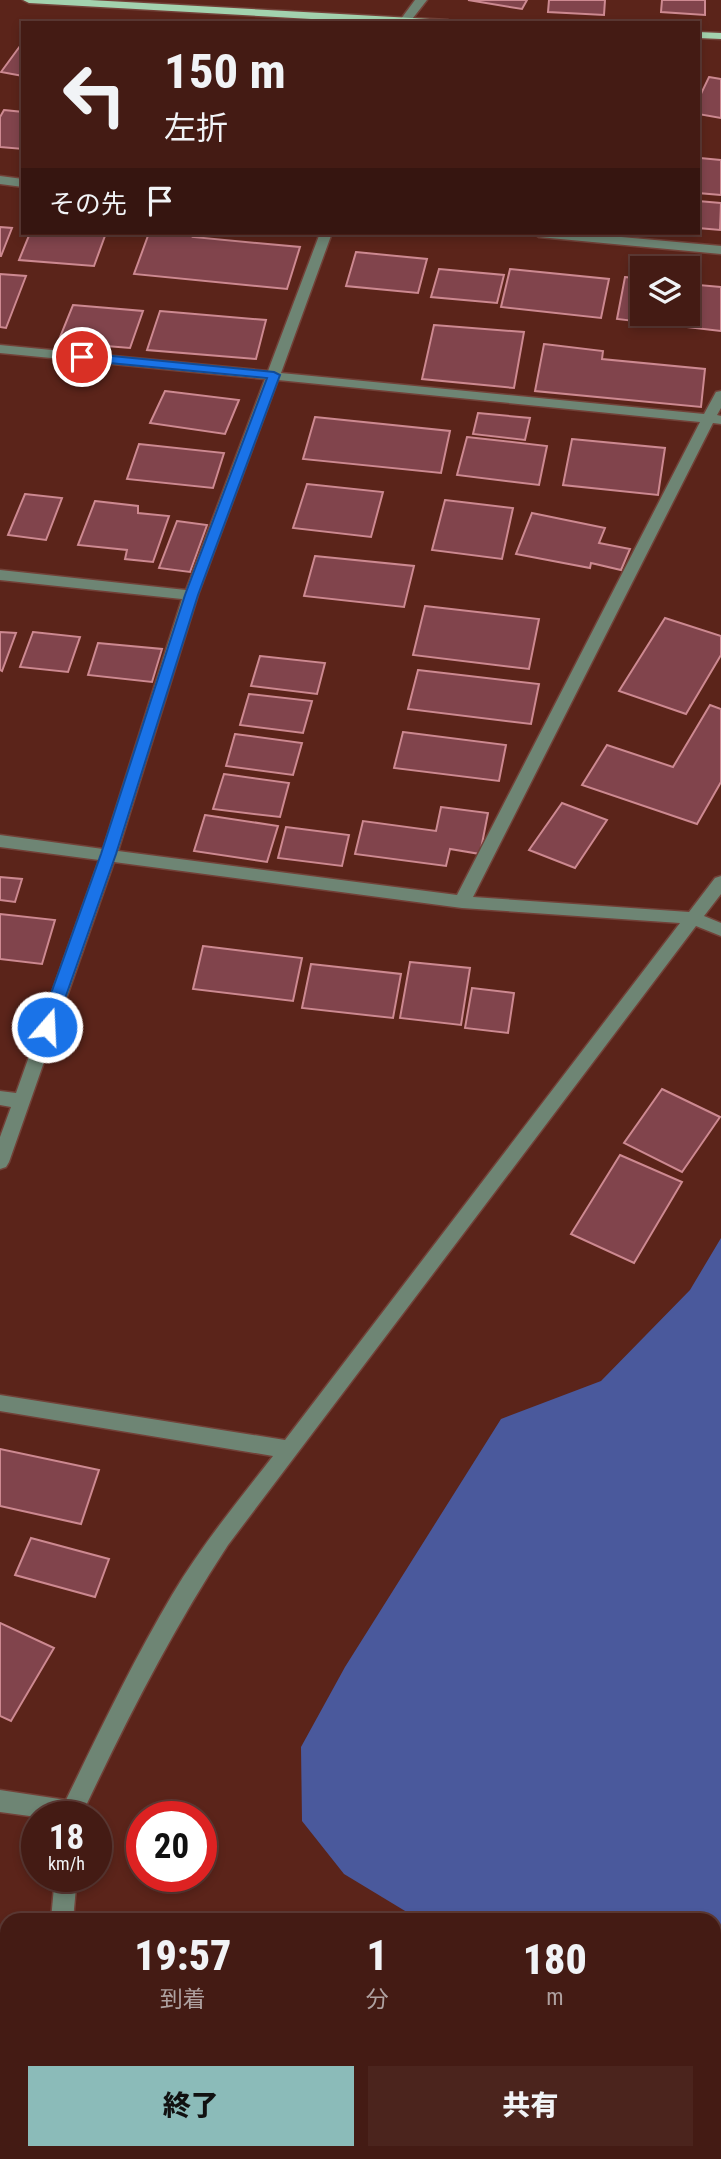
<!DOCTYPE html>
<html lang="ja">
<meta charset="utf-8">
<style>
body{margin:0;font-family:"Roboto Condensed","Noto Sans JP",sans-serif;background:#4b241d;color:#f1f3f6;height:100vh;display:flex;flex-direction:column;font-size:26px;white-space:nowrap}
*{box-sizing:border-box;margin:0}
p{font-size:23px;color:#afa1a0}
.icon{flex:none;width:38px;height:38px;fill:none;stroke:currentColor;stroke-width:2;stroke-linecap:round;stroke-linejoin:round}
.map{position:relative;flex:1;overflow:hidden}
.sheet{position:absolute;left:0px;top:1913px;width:721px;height:247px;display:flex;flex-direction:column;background:#441b14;border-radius:21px 21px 0 0;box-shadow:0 4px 10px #0003,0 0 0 2px #5c3934}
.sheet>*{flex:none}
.top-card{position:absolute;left:21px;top:21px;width:679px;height:214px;border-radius:0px;box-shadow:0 4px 10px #0003,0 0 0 2px #5c3934;background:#441b14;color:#f1f3f6;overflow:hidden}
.buttons{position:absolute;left:630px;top:256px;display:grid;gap:14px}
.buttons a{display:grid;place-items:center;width:70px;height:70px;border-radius:0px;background:#441b14;box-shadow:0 4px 10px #0003,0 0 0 2px #5c3934;font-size:35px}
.speed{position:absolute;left:21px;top:1801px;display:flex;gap:14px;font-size:35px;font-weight:700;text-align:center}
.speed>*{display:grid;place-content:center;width:91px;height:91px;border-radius:50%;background:#441b14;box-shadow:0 4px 10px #0003,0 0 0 2px #5c3934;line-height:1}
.speed small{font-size:18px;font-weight:400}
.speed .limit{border:10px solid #d22;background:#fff;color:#111}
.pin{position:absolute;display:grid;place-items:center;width:60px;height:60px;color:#fff;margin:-30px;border:4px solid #fff;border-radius:50%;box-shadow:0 2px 7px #0007}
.me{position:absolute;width:77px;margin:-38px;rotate:19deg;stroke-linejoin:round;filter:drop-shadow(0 0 5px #0008)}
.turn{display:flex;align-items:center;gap:24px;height:147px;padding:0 28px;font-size:32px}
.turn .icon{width:91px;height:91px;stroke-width:2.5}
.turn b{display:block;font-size:49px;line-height:60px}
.then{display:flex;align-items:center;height:66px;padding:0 28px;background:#0003;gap:14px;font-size:26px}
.eta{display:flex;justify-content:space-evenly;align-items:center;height:119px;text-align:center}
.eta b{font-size:42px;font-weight:800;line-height:49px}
.cta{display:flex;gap:14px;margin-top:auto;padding:14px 28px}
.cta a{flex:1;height:80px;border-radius:0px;background:#8bbbb9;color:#111;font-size:28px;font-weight:800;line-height:80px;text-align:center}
.cta a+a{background:#4b241d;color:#f1f3f6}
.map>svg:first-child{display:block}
.green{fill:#4a599c}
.building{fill:#81444c;stroke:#cd8991;stroke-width:2}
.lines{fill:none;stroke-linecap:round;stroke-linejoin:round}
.minor-casing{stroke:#724138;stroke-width:3}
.major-casing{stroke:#724138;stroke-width:3}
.minor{fill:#6e8574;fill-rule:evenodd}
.major{fill:#a3d2ae;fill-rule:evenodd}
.route{fill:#1a73e8;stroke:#114b97;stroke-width:2}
</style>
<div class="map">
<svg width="721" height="2159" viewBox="0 0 721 2159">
<rect width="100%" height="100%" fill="#5b241a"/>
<polygon class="green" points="721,1238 721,2134 714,2130 714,1920 420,1920 344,1874 302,1821 301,1747 345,1667 501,1419 601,1381 690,1290"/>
<g class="building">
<polygon points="468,0 527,0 522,9"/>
<polygon points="549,0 605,0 604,15 548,12"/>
<polygon points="662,0 705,0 705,15 661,12"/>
<polygon points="23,42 23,76 1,72"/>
<polygon points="709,77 721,79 721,118 698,114 698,100"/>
<polygon points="4,110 23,112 23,149 0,147 0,117"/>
<polygon points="700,158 721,160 721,195 698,193"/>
<polygon points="698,201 721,203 720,230 698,228"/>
<polygon points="0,227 12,228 1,256 0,256"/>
<polygon points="30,233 106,233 94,266 19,260"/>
<polygon points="149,233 195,233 193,237 300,247 287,289 134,274"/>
<polygon points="356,252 427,259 418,293 346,286"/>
<polygon points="439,269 504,275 497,303 431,297"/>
<polygon points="510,269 609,279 601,318 501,307"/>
<polygon points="0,274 26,276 6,328 0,327"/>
<polygon points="625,277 642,279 642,313 688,313 688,284 721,287 721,331 617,319"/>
<polygon points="73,305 143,311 130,348 58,342"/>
<polygon points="160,311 266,320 256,359 147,350"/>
<polygon points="434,325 524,332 514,388 422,379"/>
<polygon points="544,344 603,351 602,359 705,369 701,407 535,391"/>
<polygon points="165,391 239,400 225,434 150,423"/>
<polygon points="478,413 530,418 525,440 473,434"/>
<polygon points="315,417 450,431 441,473 303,459"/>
<polygon points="467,437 547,446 539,485 457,475"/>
<polygon points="572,439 665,448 658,495 563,485"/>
<polygon points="139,444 224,453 213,488 127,479"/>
<polygon points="307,484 383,492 371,537 293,528"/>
<polygon points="25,494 62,498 46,540 8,535"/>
<polygon points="445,500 513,508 502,559 432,550"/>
<polygon points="95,501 138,506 138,513 169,516 153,562 125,559 127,550 78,545"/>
<polygon points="532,513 605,528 599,543 630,549 621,570 591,563 590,568 516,554"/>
<polygon points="177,521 207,525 190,572 159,568"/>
<polygon points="315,556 414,566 404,607 304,596"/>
<polygon points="425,606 539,619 529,669 413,655"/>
<polygon points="665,618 721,636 721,655 686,714 619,691"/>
<polygon points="0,632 16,633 2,671 0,670"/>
<polygon points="33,632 80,637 68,672 20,667"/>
<polygon points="98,643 162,649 152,682 88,675"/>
<polygon points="260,656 325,663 317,694 251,686"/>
<polygon points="418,670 539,684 531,724 408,709"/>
<polygon points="249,694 312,701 303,733 240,725"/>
<polygon points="710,705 721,709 721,782 697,824 582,785 607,745 673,767"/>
<polygon points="403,732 506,745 499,781 394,768"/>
<polygon points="235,734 302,743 293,775 226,766"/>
<polygon points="224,774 289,783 280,817 213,809"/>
<polygon points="562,803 607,820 575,868 529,850"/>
<polygon points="441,807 488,813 480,854 450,849 446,866 355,854 363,821 436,831"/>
<polygon points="205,815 278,826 267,862 194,851"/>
<polygon points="286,827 349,835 342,866 278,858"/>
<polygon points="0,877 22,879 15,902 0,900"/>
<polygon points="0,914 55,920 42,964 0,959"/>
<polygon points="203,946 302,958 293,1001 193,989"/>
<polygon points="410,962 470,968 461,1025 400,1018"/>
<polygon points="311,964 401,974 393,1018 302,1008"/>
<polygon points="472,988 514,993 508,1033 465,1028"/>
<polygon points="662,1089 720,1117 682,1172 624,1143"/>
<polygon points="620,1155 682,1182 634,1263 571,1234"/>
<polygon points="0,1449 99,1470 81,1524 0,1506"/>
<polygon points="31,1538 109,1559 95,1597 15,1575"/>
<polygon points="0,1623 54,1648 11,1721 0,1716"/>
</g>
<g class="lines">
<defs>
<g id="minor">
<polygon points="415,0 427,0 409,23 398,23"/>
<polygon points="0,176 23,179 23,187 0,184"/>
<path d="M320,233H332L281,373L704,414L716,392L721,391V408L717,415L721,416V424L713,423L473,897L689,912L715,878L721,876V894L704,916L721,923V936L696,926L228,1545C171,1632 125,1723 81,1816L37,1817L0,1812V1790L66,1800C100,1730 133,1661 172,1595C201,1546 238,1501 273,1456L0,1411V1395L285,1440L680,923L462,908L114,862L9,1162L6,1167L0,1169V1137L11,1107L0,1105V1091L16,1093L99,860L0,847V835L103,849L182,599L0,580V570L186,590L265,379L0,353V345L268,371ZM278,380L700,422L457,895L118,851L198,595Z"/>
<polygon points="533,233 577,233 721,246 721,254 539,237"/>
<polygon points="55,1876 77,1876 73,1920 51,1920"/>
<rect x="32" y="2152" width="24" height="7"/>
</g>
<g id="major">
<polygon points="23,0 90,0 448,20 453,23 382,23 29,3"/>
<polygon points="698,32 721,33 721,39 698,38"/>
</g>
</defs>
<use href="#minor" class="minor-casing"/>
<use href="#major" class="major-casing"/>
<use href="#minor" class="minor"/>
<use href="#major" class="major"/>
</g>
<polygon class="route" points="82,353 274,372 280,375 198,595 116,854 55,1027 47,1033 39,1027 101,854 185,595 267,378 78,360 78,354"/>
</svg>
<div class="buttons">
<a><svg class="icon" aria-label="layers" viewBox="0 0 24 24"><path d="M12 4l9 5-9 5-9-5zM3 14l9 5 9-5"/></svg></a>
</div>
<div class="speed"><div>18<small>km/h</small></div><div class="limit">20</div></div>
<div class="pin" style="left:82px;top:357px;background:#d93025"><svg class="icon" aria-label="arrive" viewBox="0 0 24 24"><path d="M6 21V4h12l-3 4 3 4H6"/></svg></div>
<svg class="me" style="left:47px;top:1027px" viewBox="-20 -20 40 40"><circle r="17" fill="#1a73e8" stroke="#fff" stroke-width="3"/><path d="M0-11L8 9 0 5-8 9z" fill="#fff"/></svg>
<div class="top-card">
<div class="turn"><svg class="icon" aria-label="left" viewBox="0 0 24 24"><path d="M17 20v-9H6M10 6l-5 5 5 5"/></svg><div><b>150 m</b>左折</div></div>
<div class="then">その先<svg class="icon" aria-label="arrive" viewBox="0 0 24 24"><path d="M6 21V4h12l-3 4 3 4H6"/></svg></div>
</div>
<section class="sheet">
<div class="eta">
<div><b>19:57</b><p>到着</p></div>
<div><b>1</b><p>分</p></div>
<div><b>180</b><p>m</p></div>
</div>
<div class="cta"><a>終了</a><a>共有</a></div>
</section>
</div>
